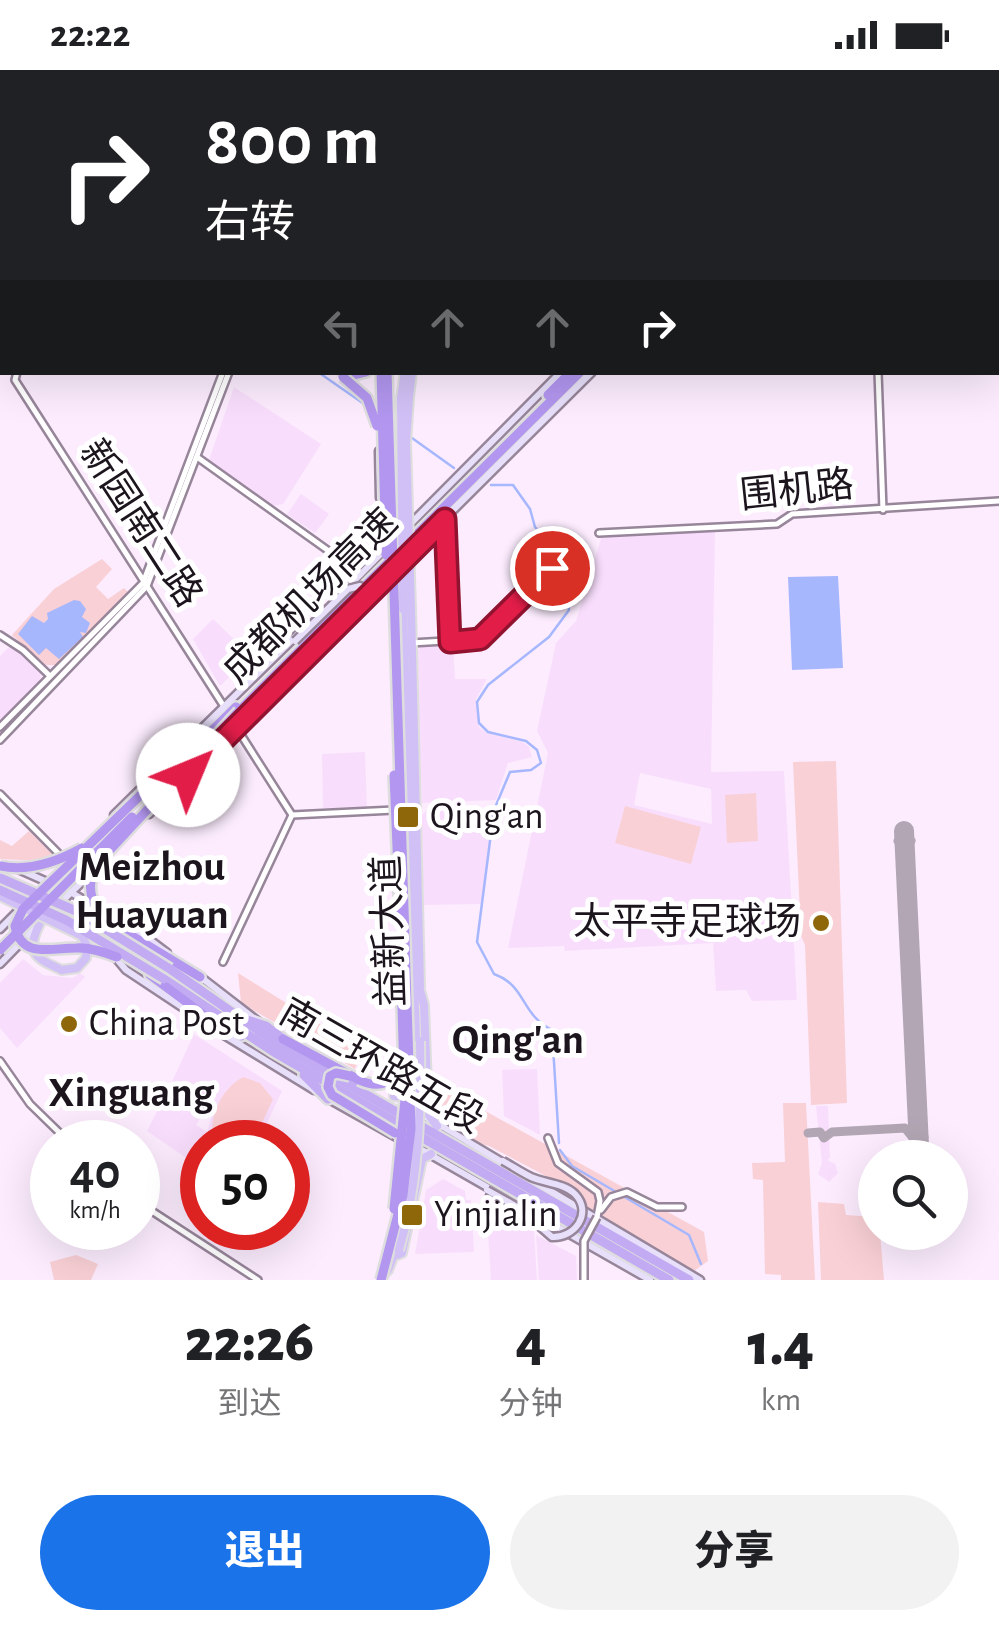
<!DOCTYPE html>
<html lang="zh">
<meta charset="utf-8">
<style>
body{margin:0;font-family:"Alegreya Sans","Noto Sans SC",sans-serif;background:#f2f2f2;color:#202124;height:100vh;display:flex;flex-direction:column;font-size:38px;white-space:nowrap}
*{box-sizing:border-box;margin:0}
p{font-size:32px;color:#757577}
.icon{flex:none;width:55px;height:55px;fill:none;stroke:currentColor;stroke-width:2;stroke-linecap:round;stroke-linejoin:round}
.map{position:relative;height:1210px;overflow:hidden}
.panel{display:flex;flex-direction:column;background:#fff;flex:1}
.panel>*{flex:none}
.guide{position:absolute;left:0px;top:0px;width:1000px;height:305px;box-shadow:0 10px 40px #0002;background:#202124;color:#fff;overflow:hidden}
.controls{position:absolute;left:858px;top:1070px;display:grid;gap:20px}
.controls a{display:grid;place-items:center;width:110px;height:110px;border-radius:50%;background:#fff;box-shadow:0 10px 40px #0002;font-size:50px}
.speed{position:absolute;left:30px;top:1050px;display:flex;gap:20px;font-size:50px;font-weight:700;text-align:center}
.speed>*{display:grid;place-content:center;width:130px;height:130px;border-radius:50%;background:#fff;box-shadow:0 10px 40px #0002;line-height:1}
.speed small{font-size:25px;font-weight:400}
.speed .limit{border:15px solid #d22;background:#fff;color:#111}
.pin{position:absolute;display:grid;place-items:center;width:85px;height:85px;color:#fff;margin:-42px;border:5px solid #fff;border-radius:50%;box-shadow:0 2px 10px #0007}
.me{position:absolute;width:110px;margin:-55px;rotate:45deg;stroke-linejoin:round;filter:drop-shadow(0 0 8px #0008)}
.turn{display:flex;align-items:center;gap:35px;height:210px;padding:0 40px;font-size:45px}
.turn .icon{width:130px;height:130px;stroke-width:2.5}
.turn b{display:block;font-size:70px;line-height:85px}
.lanes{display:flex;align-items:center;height:95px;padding:0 40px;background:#0003;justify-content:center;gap:50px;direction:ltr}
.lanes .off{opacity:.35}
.eta{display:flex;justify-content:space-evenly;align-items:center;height:170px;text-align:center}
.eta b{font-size:60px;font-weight:800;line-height:70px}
.cta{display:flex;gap:20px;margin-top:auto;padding:20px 40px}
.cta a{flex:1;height:115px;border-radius:60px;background:#1a73e8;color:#fff;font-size:40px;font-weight:800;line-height:115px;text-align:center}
.cta a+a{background:#f2f2f2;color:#202124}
.status{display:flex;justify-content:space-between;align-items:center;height:70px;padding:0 50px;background:#fff;direction:ltr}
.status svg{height:28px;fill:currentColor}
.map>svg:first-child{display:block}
.built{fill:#f8defc;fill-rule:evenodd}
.green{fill:#f9d0d5}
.water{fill:#a6b7fe}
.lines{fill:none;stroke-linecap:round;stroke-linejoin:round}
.stream{stroke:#a6b7fe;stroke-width:2.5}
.taxiway{stroke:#b3a6b4;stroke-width:9}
.runway{stroke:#b3a6b4;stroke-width:20}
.tertiary-casing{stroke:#97859a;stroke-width:10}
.secondary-casing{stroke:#97859a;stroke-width:11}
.primary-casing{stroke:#dfdedf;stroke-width:12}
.trunk-casing{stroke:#dfdedf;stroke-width:14}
.motorway-casing{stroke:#dfdedf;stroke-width:14}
.tertiary{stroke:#fff;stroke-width:5}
.secondary{stroke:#e8e0fa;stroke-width:6}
.primary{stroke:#d1c0f5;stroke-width:8}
.trunk{stroke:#c2abf2;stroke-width:9}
.motorway{stroke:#b296ef;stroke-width:9}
.rail{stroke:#6a606b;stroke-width:2.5;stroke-dasharray:5 10;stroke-linecap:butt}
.tertiary-bridge-casing{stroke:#97859a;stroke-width:10;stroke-linecap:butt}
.secondary-bridge-casing{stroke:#97859a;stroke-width:11;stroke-linecap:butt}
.primary-bridge-casing{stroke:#dfdedf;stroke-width:12;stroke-linecap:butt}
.trunk-bridge-casing{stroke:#dfdedf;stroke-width:14;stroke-linecap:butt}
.motorway-bridge-casing{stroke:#dfdedf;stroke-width:14;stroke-linecap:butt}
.tertiary-bridge{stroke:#fff;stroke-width:5}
.secondary-bridge{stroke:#e8e0fa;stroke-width:6}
.primary-bridge{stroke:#d1c0f5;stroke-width:8}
.trunk-bridge{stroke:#c2abf2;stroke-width:9}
.motorway-bridge{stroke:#b296ef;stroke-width:9}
.route-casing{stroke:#92132f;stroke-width:25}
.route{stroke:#e11d48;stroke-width:18}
.poi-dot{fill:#8e670b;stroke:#fff;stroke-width:4}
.labels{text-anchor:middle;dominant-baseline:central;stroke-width:10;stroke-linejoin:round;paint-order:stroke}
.street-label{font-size:38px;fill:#1c151d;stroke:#fff}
.poi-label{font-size:38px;fill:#1c151d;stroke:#fff;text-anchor:start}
.quarter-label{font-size:42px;font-weight:bold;fill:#1c151d;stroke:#fff}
</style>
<div class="status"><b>22:22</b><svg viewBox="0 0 49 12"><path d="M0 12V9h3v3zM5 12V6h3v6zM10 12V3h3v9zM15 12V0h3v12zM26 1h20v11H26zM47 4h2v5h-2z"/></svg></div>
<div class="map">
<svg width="999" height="1210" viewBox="0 0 999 1210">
<rect width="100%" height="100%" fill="#fcecfe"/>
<g class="built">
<polygon points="234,317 321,374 283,434 272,436 209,390"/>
<polygon points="301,424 329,444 315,463 287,444"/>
<path d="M715,460L711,702L784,701L797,930L752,931L746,920L716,921L713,873L565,881L564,876L508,878L548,683L537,661L556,573L576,551L602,465ZM640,703L711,719L712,754L634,735Z"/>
<polygon points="213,549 251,586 220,616 193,569"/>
<polygon points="11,575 41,601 40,614 0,652 0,586"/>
<polygon points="453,575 455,609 487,609 476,629 479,657 487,663 523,672 529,677 532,687 508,693 496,730 422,733 416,583 421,576"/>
<polygon points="365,682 367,737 323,738 322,684"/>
<polygon points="488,738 493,742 493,749 482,834 424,835 420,747 426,741"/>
<polygon points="23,889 43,905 73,908 80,903 85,907 17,978 0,958 0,913"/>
<polygon points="194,964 282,1021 258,1072 212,1072 208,1059 212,1045 205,1041 196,1055 207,1062 210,1072 202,1072 202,1083 195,1094 147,1061 168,1019 184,1028 169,1018"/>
<polygon points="537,999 540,1065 504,1046 502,1000"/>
<polygon points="816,1036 828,1036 830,1088 827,1090 835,1094 838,1103 829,1112 818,1104 822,1093"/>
<polygon points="443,1109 465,1121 466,1130 471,1130 474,1182 415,1184 426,1120"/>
<polygon points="486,1130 534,1161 537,1210 491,1210"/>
<polygon points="536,1165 576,1186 577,1210 539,1210"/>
</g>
<g class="green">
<polygon points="113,374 133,404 116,414 97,385"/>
<polygon points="102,489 112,499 96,517 108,529 124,518 130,524 57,595 46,595 12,565 54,519"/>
<polygon points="836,691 847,1033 811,1035 805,875 801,866 793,692"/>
<polygon points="756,723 758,771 727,773 725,725"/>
<polygon points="625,736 701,757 691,794 615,773"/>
<polygon points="29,761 53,785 43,791 0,789 0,770 12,776"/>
<polygon points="238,903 362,980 355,999 241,933"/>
<path d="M243,1007L260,1013L273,1029L253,1072H214C207,1049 221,1019 243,1007Z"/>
<polygon points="431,1011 704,1162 708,1191 694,1201 585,1140 574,1121 489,1076 473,1072 436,1049"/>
<polygon points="783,1033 806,1033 815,1210 781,1210 781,1205 765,1204 763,1110 753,1109 752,1093 785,1092"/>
<polygon points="818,1132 844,1134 846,1145 875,1147 875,1162 880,1163 884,1210 821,1210"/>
<polygon points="76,1185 98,1194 91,1210 54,1210 50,1192"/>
</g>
<g class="water">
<polygon points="838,506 843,598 792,600 788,507"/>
<polygon points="74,530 80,531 86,539 82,547 90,553 86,563 80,562 83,567 59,589 46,578 39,585 18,564 32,546 44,553 48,549 47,543"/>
</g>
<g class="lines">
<g class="stream">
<polyline points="0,107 2,114"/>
<polyline points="318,302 367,336"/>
<polyline points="412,368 454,398"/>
<path d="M491,415H513L530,439L535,457L557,482L566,507L569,540L549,567L488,615L477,632L479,653L488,662L526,671L537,680L541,693L531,700L510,702L494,740L477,872L494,904C527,916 520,944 552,960L559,1073"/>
<polyline points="560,1080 572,1096 689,1165 701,1194"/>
</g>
<g class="taxiway">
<polygon points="903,764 911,771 905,780 898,771"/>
<polyline points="808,1063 820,1062 824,1068 832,1062 905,1058 918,1074 924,1067 917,1056"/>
</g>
<polyline class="runway" points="904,761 919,1076"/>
<defs>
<g id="tertiary">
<polyline points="54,0 62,2"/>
<polyline points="71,2 72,0"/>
<polyline points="324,2 325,0"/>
<polyline points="329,2 330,0"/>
<polyline points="0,133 2,133"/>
<polyline points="17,302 15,310 223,635"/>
<polyline points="878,302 883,440"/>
<polyline points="197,387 361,504"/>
<polyline points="445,450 451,572"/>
<polyline points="599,463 777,454 792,444 999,431"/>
<polyline points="0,565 23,580 50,606"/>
<polyline points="411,573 479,569 552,498"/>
<polyline points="0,657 143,513 223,302"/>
<polyline points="236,657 292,745"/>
<polyline points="0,670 147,516 229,302"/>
<polyline points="0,724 61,786"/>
<polyline points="292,745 394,740"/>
<polyline points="223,892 292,745"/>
<polyline points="0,991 30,1034 69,1072"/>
<polyline points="548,1068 558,1093 598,1122 600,1131 597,1147"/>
<polyline points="138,1132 258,1210"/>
<polyline points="601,1140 611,1127 627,1122 657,1137 682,1137"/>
</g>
<g id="secondary">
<polyline points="822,0 824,2"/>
<polyline points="830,0 832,2"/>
<polyline points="996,0 999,2"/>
<polyline points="861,2 863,0"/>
<polyline points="893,2 896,0"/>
<polyline points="0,248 2,248"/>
<polyline points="379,381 380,428"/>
<polyline points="407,486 592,302"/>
<polyline points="347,518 561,302"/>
<polyline points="298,601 335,567"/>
<polyline points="149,744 395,499"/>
<polyline points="114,745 298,564"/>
<polyline points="18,799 72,823 142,864 167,883"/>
<polyline points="50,843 91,803"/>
<polyline points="0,859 20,839"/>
<polyline points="83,869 111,882 126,900 224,965 314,1020"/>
<polyline points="0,894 38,855"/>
<polyline points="198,905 259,952"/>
<polyline points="325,1027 405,1072"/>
<polyline points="418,1042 700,1210"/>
<polyline points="417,1077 650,1210"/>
</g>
<g id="primary">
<polyline points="587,2 589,0"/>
<polyline points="598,2 600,0"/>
<polyline points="409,327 412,302"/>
<polyline points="401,328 405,302"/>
<polyline points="403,539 416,972"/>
<polyline points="411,539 420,916"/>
<path d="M40,853C25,883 35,888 62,900"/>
<polyline points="420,920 424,935 428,1044 437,1056"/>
<polyline points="394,1026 403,1027 412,1018"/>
<polyline points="397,1185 402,1183 422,1089 431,1084"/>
<polyline points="382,1206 388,1200 396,1179"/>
</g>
<g id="trunk">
<polyline points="170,899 276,973 689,1210"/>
<polyline points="164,909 274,982 669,1210"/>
<polyline points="247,950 266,956 283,969"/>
<polyline points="216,954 241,966"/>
<polyline points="304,1005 328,1029"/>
</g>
<g id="motorway">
<polyline points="460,0 460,2"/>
<polyline points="442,2 443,0"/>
<polyline points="449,2 450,0"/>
<polyline points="872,2 874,0"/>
<polyline points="881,2 884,0"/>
<polyline points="343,302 354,305 366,302"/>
<polyline points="548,325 571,302"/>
<polyline points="234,646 580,302"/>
<polyline points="169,703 236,637"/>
<polyline points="161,718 177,702"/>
<polyline points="119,858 200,907"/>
<polyline points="150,905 216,954"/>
<polyline points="283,969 359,1010"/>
</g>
</defs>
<use href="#tertiary" class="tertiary-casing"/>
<use href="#secondary" class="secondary-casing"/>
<use href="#primary" class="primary-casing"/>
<use href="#trunk" class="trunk-casing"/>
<use href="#motorway" class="motorway-casing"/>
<use href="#tertiary" class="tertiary"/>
<use href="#secondary" class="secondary"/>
<use href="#primary" class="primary"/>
<use href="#trunk" class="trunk"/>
<use href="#motorway" class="motorway"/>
<g class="rail">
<polyline points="90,2 91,0"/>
<polyline points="0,294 2,286"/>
</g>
<defs>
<polyline id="tertiary-bridge" points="584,1210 584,1171 597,1147"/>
<g id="secondary-bridge">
<polyline points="295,571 348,519 360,516 367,524 365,536 335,567"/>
<path d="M487,1120L519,1138L552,1167C575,1168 593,1143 575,1124C564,1113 544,1113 531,1107C521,1102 512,1096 503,1091"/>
</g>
<g id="primary-bridge">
<polyline points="409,327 406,373 411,539"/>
<polyline points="401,328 403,539"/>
<polyline points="0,826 82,866 87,876 86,888 77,898 62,900"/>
<path d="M399,1180C419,1111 421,1043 420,971"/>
</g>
<g id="trunk-bridge">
<polyline points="0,808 76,841 170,899"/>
<polyline points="0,820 66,850 164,909"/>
</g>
<g id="motorway-bridge">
<polyline points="381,302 386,485"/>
<polyline points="343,307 367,328 377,356"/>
<polyline points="394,705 400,849"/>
<path d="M0,796C29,802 57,792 82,778"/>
<path d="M119,858C94,843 83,822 96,795L239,641"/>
<polyline points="0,880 132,747"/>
<path d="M117,887C104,882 90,877 76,878C51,878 21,889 15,856L23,839L153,713"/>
<polyline points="401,905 404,1004"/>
<polyline points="350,1006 336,1003 330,1006 328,1017 332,1025 395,1063"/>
<path d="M359,1010C379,1019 396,1014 400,991"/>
<polyline points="394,1139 405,1030"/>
<polyline points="381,1210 403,1125 411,1059 387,302"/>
</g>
</defs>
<use href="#tertiary-bridge" class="tertiary-bridge-casing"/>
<use href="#secondary-bridge" class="secondary-bridge-casing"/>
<use href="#primary-bridge" class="primary-bridge-casing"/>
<use href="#trunk-bridge" class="trunk-bridge-casing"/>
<use href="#motorway-bridge" class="motorway-bridge-casing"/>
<use href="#tertiary-bridge" class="tertiary-bridge"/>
<use href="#secondary-bridge" class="secondary-bridge"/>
<use href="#primary-bridge" class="primary-bridge"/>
<use href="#trunk-bridge" class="trunk-bridge"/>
<use href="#motorway-bridge" class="motorway-bridge"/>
</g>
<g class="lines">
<defs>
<polyline id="route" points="188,705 445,449 450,572 480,569 552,498"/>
</defs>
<use href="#route" class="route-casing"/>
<use href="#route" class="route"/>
</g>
<g class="poi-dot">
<rect x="396" y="735" width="24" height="24" rx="5"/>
<circle cx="821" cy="853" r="10"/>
<circle cx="69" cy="954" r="10"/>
<rect x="400" y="1133" width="24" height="24" rx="5"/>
</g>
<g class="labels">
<g class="street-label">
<text transform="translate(797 421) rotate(-6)">围机路</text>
<text transform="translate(140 454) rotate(57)">新园南二路</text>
<text transform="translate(311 527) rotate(-45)">成都机场高速</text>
<text transform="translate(390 861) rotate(-92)">益新大道</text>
<text transform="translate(381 997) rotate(30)">南三环路五段</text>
</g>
<g class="poi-label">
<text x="430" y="747">Qing'an</text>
<text x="801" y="853" text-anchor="end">太平寺足球场</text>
<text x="89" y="954">China Post</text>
<text x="434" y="1145">Yinjialin</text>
</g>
<g class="quarter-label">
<text x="152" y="797">Meizhou<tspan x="152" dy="48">Huayuan</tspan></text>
<text x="518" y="970">Qing'an</text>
<text x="131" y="1023">Xinguang</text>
</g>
</g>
</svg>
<div class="controls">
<a><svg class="icon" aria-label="search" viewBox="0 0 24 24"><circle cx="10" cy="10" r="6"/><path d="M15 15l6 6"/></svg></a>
</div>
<div class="speed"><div>40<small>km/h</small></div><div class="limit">50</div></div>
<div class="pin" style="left:552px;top:498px;background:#d93025"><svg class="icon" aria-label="arrive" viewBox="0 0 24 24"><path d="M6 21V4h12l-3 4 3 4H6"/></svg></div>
<svg class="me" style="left:188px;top:705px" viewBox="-20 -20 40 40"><circle r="19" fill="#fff"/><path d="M0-13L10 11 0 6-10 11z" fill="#e11d48"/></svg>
<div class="guide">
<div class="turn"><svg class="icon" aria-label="right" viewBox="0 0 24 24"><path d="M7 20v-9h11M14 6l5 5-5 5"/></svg><div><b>800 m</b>右转</div></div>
<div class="lanes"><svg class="icon off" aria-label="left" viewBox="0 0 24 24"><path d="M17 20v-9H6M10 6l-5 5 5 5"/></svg><svg class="icon off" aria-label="ahead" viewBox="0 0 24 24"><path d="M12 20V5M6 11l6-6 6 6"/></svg><svg class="icon off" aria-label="ahead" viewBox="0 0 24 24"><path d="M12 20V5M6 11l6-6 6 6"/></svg><svg class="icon" aria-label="right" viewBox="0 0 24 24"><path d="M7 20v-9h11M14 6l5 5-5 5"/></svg></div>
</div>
</div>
<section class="panel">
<div class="eta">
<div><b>22:26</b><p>到达</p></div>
<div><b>4</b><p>分钟</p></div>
<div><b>1.4</b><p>km</p></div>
</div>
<div class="cta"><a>退出</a><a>分享</a></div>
</section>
